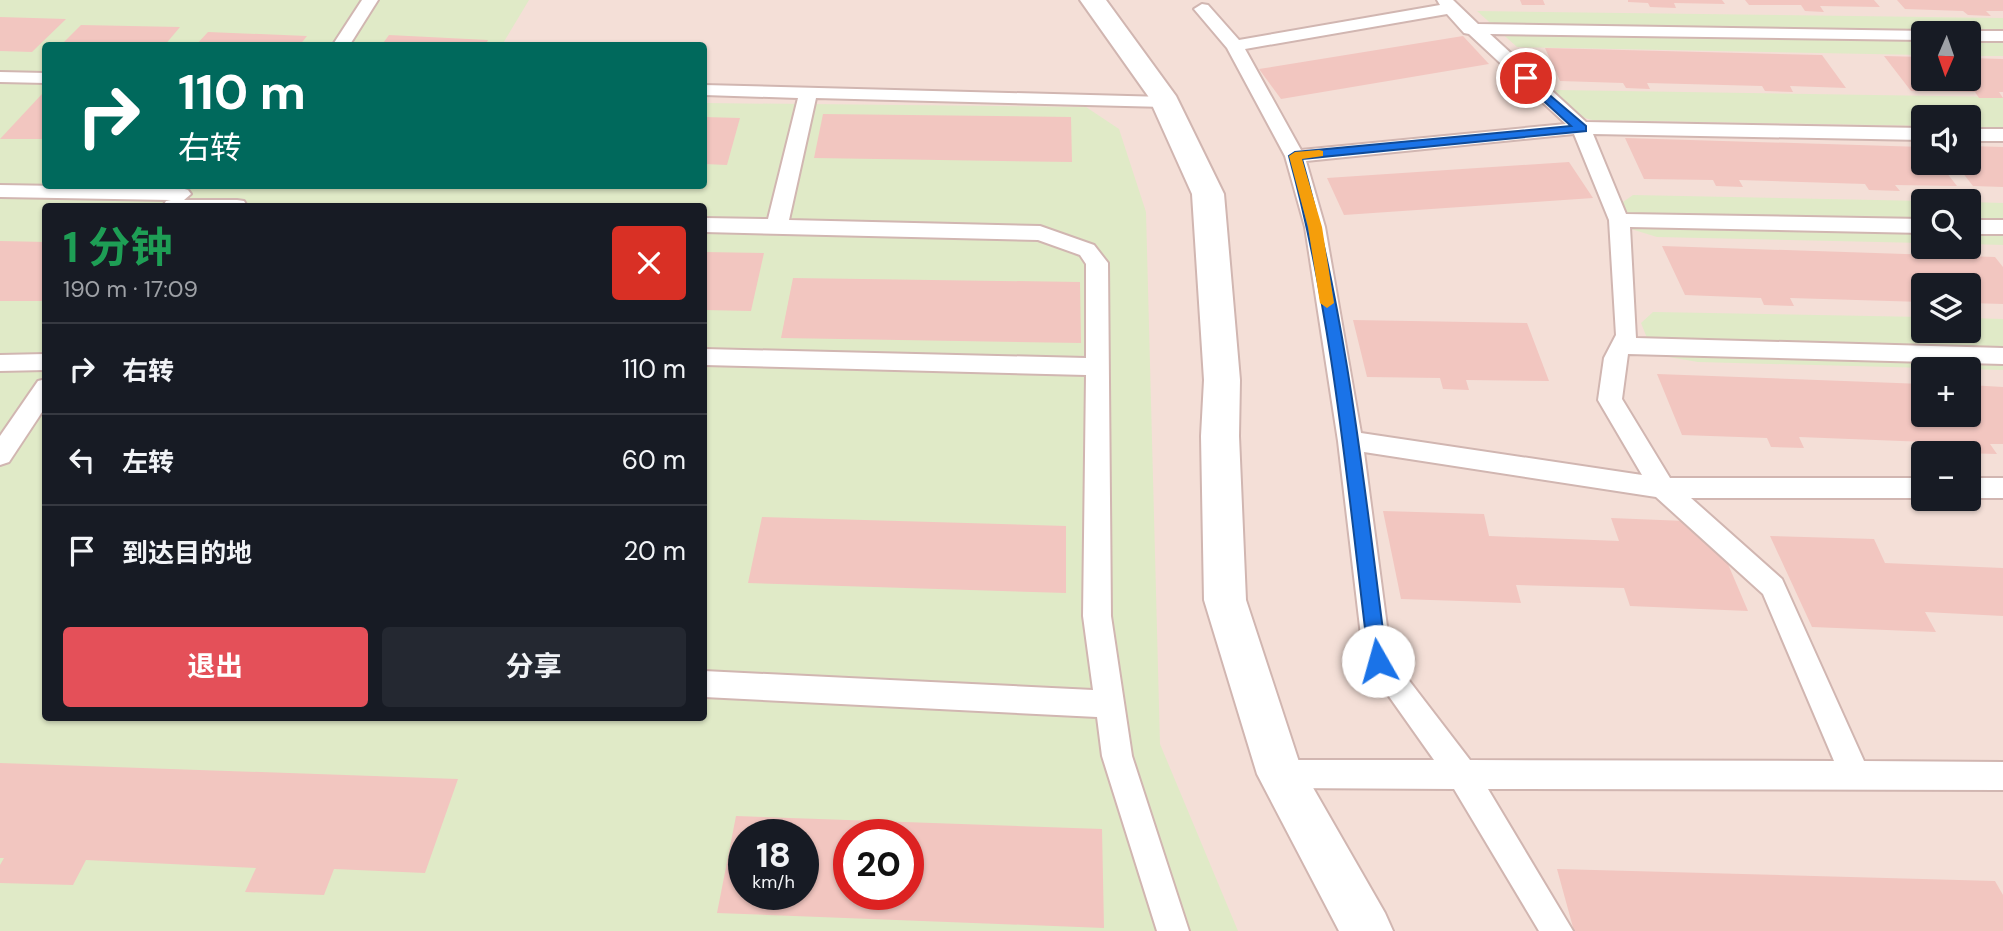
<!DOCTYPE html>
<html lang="zh">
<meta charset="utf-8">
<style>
body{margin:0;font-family:"DM Sans","Noto Sans SC",sans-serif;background:#242831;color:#f1f3f6;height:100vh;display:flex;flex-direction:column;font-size:26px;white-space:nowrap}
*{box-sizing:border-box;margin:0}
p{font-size:23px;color:#9ea1a6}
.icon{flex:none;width:38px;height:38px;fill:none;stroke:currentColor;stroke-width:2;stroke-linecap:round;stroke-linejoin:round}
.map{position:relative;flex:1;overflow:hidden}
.details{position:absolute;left:42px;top:203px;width:665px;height:518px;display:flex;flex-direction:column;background:#171b24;border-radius:7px;box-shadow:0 2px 5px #0004}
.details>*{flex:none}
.top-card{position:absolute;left:42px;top:42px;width:665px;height:147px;border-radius:7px;box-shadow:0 2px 5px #0004;background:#00695c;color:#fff;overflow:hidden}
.needle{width:46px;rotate:182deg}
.buttons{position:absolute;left:1911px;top:21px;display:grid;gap:14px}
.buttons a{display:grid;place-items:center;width:70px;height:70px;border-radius:7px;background:#171b24;box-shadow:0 2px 5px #0004;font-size:35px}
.speed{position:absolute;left:728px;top:819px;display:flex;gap:14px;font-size:35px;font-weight:700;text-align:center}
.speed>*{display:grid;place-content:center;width:91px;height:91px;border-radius:50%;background:#171b24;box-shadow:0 2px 5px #0004;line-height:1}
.speed small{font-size:18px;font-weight:400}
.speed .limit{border:10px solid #d22;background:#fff;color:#111}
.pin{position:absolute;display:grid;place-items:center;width:60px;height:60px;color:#fff;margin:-30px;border:4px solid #fff;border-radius:50%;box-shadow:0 2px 7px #0007}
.me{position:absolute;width:77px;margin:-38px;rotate:353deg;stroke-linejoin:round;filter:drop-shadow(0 0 5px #0008)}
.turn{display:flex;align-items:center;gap:24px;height:147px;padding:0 21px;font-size:32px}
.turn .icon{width:91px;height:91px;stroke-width:2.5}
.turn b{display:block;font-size:49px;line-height:60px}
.round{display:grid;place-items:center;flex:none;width:74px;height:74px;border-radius:7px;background:#242831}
.summary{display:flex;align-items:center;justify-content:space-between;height:119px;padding:0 21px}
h1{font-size:42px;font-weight:700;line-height:52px;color:#1e9e55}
.action{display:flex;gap:14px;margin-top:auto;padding:14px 21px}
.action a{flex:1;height:80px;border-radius:7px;background:#e45059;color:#fff;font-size:28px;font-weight:700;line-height:80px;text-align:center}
.action a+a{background:#242831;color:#f1f3f6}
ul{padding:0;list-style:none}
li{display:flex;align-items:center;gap:21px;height:91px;padding:0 21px;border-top:2px solid #363941}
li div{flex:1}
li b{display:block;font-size:26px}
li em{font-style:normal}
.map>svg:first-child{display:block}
.residential{fill:#f4dfd7;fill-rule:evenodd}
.green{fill:#e0eac7;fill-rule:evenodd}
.building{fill:#f2c6c0;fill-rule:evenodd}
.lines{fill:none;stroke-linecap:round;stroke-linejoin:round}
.service-casing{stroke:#d1b6b1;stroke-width:4}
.minor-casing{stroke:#d1b6b1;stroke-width:4}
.service{fill:#fff;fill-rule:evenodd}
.minor{fill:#fff;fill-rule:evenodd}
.route{fill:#1a73e8;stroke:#114b97;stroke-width:2}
.slow{fill:#f59e0b}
</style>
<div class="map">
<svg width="2003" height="931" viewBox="0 0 2003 931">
<rect width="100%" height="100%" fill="#fcefe9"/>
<path class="residential" d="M0,0H2003V931H0ZM1923,33H1969V79H1923ZM46,46H704V186H46ZM1923,117H1969V163H1923ZM1923,201H1969V247H1923ZM46,206H704V718H46ZM1923,285H1969V331H1923ZM1923,369H1969V415H1923ZM1923,453H1969V499H1923ZM744,835H803V894H744ZM849,835H908V894H849Z"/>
<g class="green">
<path d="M0,0H529L502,45L46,46V186H704V103L1086,107L1119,129L1146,212L1160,744L1238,931H0ZM46,206H704V718H46ZM744,835H803V894H744ZM849,835H908V894H849Z"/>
<polygon points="1477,11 2003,18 2003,56 1969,56 1969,33 1923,33 1923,55 1517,47"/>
<path d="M1556,90L2003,97V128L1969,127V117H1923V126L1592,120C1575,116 1563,105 1551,93Z"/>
<polygon points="1633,195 1925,201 1923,243 1657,237 1631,229 1620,204"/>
<polygon points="1969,202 2003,203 2003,245 1969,244"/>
<polygon points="1653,312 1923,317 1923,331 1969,331 1969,318 2003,319 2003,370 1698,362 1663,356 1647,338 1641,323"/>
</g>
<g class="building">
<polygon points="1520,0 1543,0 1545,5 1522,5"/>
<polygon points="1628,0 1722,0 1725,4 1674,3 1676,8 1650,7 1648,3 1628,2"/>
<polygon points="1745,0 1874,0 1880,7 1820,6 1824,12 1805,11 1801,5 1749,5"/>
<polygon points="1897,0 2003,0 2003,11 1986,11 1991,16 1968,15 1963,11 1905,9"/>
<polygon points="0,17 66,19 32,52 0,51"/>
<polygon points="81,25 180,27 164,46 60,46"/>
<polygon points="208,32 307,36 299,46 195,46"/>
<polygon points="389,35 488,40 485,46 381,46"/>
<polygon points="1463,36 1489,64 1281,99 1259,69"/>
<polygon points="1545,48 1822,55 1846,88 1790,86 1793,92 1765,91 1762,86 1647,83 1650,89 1626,88 1623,83 1560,81"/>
<polygon points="1884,56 1923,57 1923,79 1969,79 1969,58 2003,59 2003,92 1999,92 2003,98 1979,98 1975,92 1911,91"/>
<polygon points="42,94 46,94 46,139 0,139"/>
<polygon points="823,114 1071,117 1072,162 814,158"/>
<polygon points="704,117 740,118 727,165 704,164"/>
<polygon points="1625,138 1923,147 1923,163 1939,163 1957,186 1895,185 1900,191 1869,190 1865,184 1739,180 1743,187 1716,186 1713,180 1644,179"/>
<polygon points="1969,146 2003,147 2003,187 1973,186 1955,163 1969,163"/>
<polygon points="1569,162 1593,198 1344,215 1327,178"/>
<polygon points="0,241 46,242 45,301 0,301"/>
<polygon points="1662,246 1995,257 2003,267 2003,304 1969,303 1969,285 1923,285 1923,302 1790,298 1794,306 1764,305 1761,298 1685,295"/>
<polygon points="704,252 764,253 751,311 704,310"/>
<polygon points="793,278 1080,282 1081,343 781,338"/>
<polygon points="1353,320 1527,323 1549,381 1466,380 1469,390 1443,389 1440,378 1367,377"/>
<polygon points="1657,374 1923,384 1923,415 1969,415 1969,385 2003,387 2003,444 1990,444 1997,454 1959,453 1952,443 1799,437 1804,448 1771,447 1767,438 1682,435"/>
<polygon points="1383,511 1484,514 1489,536 1619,541 1611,518 1710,522 1748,611 1630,606 1624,588 1516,585 1521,603 1401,599"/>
<polygon points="762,517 1066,526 1066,593 748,583"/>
<polygon points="1770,536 1874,539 1885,563 2003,568 2003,616 1925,612 1936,632 1812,627"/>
<polygon points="0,763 458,779 425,873 334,869 324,895 245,892 256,868 86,860 73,885 0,883 0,865 4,858 0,858"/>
<path d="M736,816L1102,829L1104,928L717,913ZM744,835H803V894H744ZM849,835H908V894H849Z"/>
<polygon points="1557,869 1995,881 2003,895 2003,931 1574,931"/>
</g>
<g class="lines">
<defs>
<g id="service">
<polygon points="362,0 378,0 349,46 332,46"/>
<path d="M1437,0H1453L1478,24L1929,31L1930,33H1923V40L1490,34L1586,122L1923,128V140L1593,134L1626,214L1923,219V233L1630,227L1636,338L2003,348V364L1628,354L1622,399L1670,478H1923V498H1691L1782,579L1864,761L2003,762V790L1488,789L1573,931H1539L1454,789L1280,788L1269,784L1265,774L1269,764L1280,760H1434L1364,661L1338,441L1305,227L1285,156L1227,48L1194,9L1202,4L1208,5L1239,40L1440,5ZM1447,14L1464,33L1469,34L1566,124L1301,150L1245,49ZM1574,134L1609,220L1616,335L1604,358L1598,400L1642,475L1361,433L1325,227L1306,161ZM1364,452L1656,497L1763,594L1834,761L1470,760L1391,657Z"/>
<polygon points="1969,31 2003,31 2003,41 1969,41 1969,33 1962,33"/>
<polygon points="0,72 46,73 46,83 0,82"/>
<polygon points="704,85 1165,97 1174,102 1165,107 816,98 789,220 1040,226 1094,245 1108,263 1111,616 1132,756 1189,931 1157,931 1102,756 1097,717 704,697 704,671 1093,690 1083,616 1086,375 704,365 704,349 1086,358 1086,264 1080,255 1038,240 704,232 704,218 768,219 798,98 704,95"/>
<rect x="1969" y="129" width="34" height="12"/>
<polygon points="0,185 181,188 188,190 191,194 184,200 237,200 244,201 247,206 163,206 166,201 171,200 0,197"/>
<rect x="1969" y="220" width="34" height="14"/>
<polygon points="46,354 46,370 0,371 0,355"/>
<polygon points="46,379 46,406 9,462 0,465 0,436 38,381"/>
<rect x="1969" y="478" width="34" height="20"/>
</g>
<polygon id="minor" points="1080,0 1106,0 1176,96 1224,194 1240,380 1239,436 1246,600 1300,765 1385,913 1393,931 1339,931 1257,774 1204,600 1201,436 1204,380 1192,194 1148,96"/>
</defs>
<use href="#service" class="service-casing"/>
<use href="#minor" class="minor-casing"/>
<use href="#service" class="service"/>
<use href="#minor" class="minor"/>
</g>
<path class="route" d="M1526,75L1586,126V131L1302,159C1348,320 1365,495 1387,661L1385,667L1378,669L1372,667L1369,661C1348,493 1334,320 1289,156L1295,152L1571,126L1522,81L1520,78Z"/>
<polygon class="slow" points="1319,150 1323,151 1323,156 1302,159 1322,227 1334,303 1327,308 1320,303 1308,227 1289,156 1295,152"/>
</svg>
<div class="buttons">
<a><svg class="needle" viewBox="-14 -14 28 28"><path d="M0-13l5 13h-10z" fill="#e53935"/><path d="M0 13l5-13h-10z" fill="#9ea1a6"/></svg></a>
<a><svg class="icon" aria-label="sound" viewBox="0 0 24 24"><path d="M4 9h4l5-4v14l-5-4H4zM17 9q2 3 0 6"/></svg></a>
<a><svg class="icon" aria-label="search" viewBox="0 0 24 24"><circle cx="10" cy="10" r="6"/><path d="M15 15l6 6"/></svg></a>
<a><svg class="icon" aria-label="layers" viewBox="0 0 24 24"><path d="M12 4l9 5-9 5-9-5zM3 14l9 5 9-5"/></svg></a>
<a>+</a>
<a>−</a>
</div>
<div class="speed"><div>18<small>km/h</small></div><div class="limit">20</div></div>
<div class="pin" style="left:1526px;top:78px;background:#d93025"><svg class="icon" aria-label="arrive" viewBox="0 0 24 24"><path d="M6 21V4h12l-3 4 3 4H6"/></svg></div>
<svg class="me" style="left:1378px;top:661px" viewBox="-20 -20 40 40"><circle r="19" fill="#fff"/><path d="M0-13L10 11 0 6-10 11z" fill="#1a73e8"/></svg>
<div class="top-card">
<div class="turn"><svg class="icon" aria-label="right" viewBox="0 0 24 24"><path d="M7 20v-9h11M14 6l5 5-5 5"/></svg><div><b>110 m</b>右转</div></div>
</div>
<section class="details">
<div class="summary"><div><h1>1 分钟</h1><p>190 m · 17:09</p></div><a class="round" style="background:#d93025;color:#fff"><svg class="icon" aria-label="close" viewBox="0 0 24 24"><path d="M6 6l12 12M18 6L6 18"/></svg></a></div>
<ul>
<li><svg class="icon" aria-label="right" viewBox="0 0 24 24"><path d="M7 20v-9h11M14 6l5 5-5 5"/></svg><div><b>右转</b></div><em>110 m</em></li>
<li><svg class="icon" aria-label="left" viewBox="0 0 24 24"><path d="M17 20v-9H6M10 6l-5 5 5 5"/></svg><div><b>左转</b></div><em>60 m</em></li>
<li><svg class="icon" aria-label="arrive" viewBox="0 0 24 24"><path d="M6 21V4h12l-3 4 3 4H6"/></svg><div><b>到达目的地</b></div><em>20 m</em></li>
</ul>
<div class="action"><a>退出</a><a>分享</a></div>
</section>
</div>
